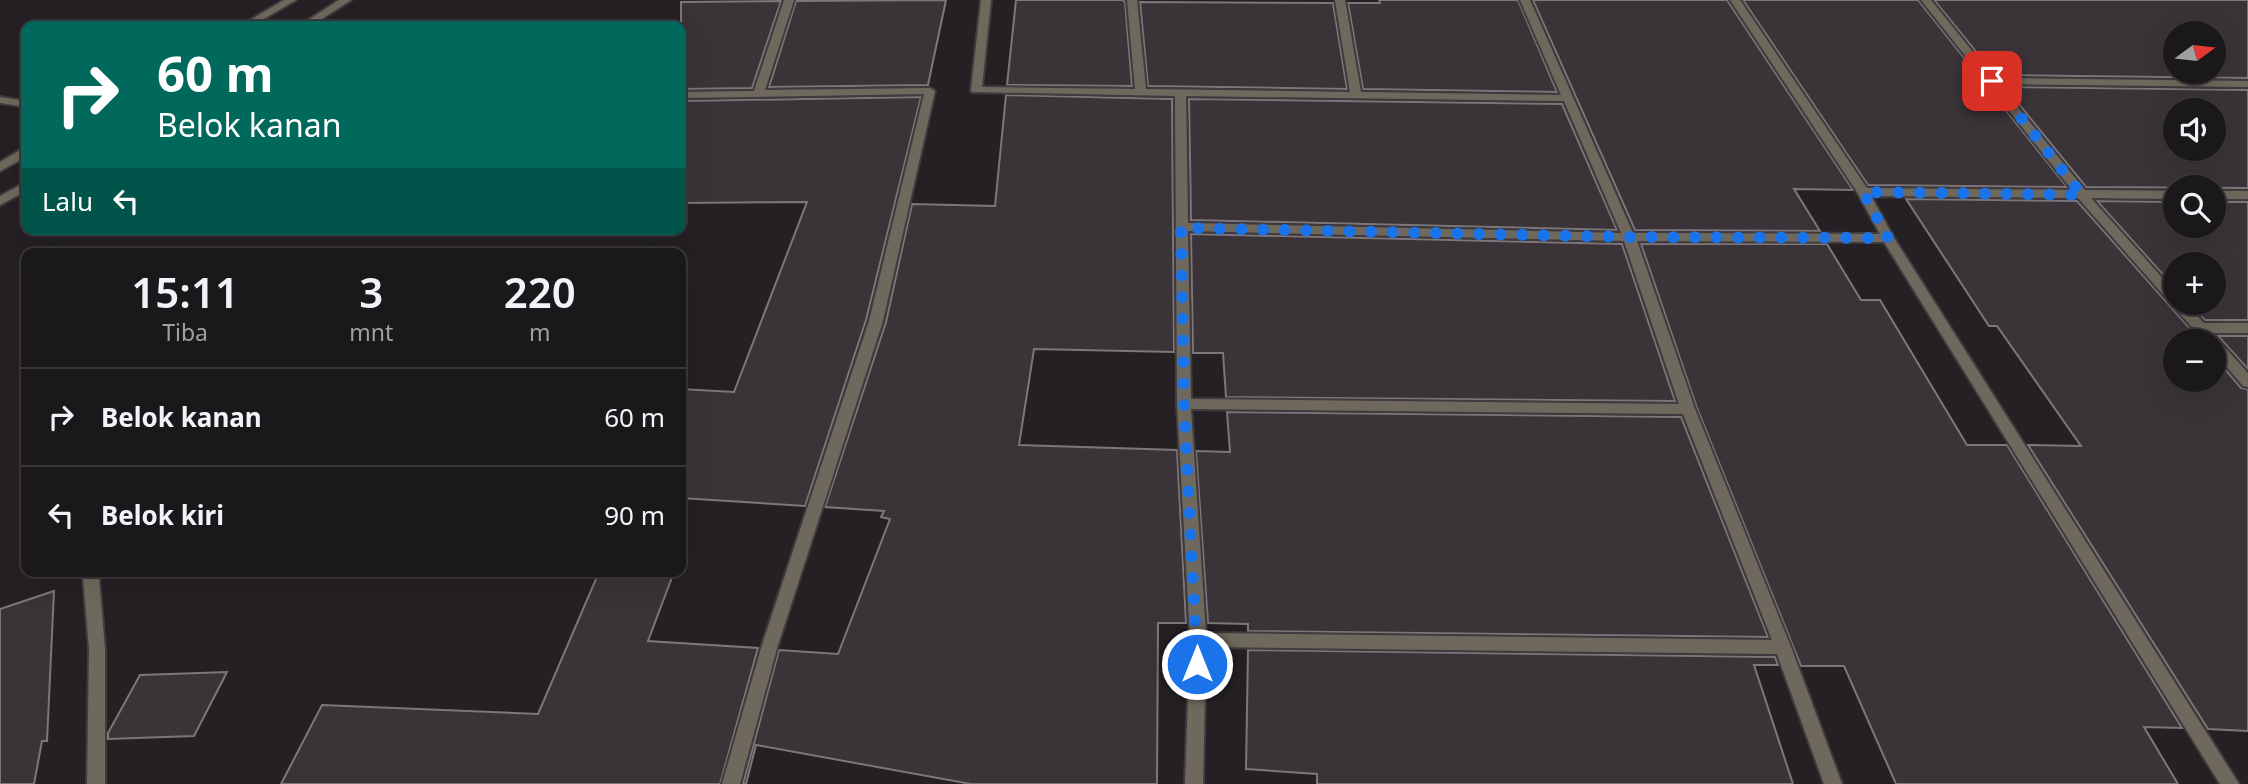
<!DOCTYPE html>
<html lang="id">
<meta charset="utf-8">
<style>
body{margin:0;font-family:"Noto Sans",sans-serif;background:#242124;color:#f1f3f6;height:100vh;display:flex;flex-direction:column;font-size:26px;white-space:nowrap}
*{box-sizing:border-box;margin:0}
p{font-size:23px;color:#a0a0a3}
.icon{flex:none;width:38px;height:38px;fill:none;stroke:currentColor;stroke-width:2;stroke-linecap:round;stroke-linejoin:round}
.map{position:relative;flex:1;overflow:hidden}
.details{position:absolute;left:21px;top:248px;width:665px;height:329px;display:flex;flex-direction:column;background:#1b181b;border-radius:14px;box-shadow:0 7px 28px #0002,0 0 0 2px #39373a}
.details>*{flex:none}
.guide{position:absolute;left:21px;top:21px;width:665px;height:214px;border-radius:14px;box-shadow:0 7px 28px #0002,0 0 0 2px #39373a;background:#00695c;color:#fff;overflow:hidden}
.needle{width:46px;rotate:75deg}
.controls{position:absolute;left:2163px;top:21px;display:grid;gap:14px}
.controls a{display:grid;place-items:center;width:63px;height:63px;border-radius:50%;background:#1b181b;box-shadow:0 7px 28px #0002,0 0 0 2px #39373a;font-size:35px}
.pin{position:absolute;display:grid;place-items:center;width:60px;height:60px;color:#fff;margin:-30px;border-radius:14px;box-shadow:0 4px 10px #0006}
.me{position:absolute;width:77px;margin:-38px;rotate:0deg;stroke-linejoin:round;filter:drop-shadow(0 0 5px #0008)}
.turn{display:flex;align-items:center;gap:24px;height:147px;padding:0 21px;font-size:32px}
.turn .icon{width:91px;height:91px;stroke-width:2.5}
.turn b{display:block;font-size:49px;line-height:60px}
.then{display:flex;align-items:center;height:66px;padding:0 21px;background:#0003;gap:14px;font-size:26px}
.eta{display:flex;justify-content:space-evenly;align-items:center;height:119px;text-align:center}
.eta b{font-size:42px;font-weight:600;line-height:49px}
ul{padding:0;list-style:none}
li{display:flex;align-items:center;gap:21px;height:98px;padding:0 21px;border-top:2px solid #39373a}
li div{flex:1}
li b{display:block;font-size:26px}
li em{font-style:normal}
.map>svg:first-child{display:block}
.building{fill:#3a3438;stroke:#7d767b;stroke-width:2;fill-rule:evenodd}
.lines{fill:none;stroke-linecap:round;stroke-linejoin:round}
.minor-casing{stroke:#3f3b3f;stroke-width:4}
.minor{fill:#6f695d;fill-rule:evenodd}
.route{stroke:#1a73e8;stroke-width:12;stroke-dasharray:0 21.6}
</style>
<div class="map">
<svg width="2248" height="784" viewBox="0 0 2248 784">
<rect width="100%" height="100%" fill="#242024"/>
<g class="building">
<polygon points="946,0 928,85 769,87 796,1"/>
<polygon points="1016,0 1122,0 1125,2 1132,86 1007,85"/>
<polygon points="1379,0 1518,0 1557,92 1363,89 1348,3 1380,3"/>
<polygon points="1533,0 1727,0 1853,190 1794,189 1820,231 1635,230"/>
<polygon points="1743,0 1918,0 2067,187 1868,185"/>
<path d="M1934,0H2248V78L1995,75ZM2175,33H2214V72H2175Z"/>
<polygon points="781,1 752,88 681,89 681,2"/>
<polygon points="1140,2 1333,3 1347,89 1148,86"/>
<path d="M2005,87L2248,90V188L2086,187ZM2175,110H2214V149H2175Z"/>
<polygon points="1006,95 1172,99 1174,352 1034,349 1019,445 1177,450 1186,623 1158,623 1157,784 971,784 756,745 746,784 743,784 779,650 838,654 890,519 881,517 884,511 825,507 886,322 912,204 995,206"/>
<polygon points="921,97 866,320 805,506 681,498 681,389 734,392 807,202 681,203 681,101"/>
<polygon points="1189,99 1562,104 1617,230 1191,220"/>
<polygon points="1906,199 2077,201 2201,341 2175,341 2175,380 2214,380 2214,356 2241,388 2248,389 2248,731 2208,729 2028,445 2081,446 1997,326 1989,326"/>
<polygon points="2097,201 2175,202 2175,226 2214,226 2214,202 2248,202 2248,320 2205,320 2188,303 2214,303 2214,264 2175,264 2175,288"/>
<polygon points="1191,234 1622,244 1675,401 1226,397 1223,353 1193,353"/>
<polygon points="1641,244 1827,244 1861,300 1880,300 1967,445 2007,445 2182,728 2144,727 2178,784 1896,784 1844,666 1801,666 1697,408"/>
<polygon points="2218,336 2248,336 2248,369"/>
<polygon points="1227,412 1681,417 1768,637 1248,631 1248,624 1208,623 1196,451 1230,452"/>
<polygon points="599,572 674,572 648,641 758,648 720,784 281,784 322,705 538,714"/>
<polygon points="54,591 47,741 42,741 34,784 0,784 0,609"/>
<polygon points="1248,650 1775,657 1778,665 1754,665 1793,784 1317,784 1317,774 1246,769"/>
<polygon points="227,672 194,736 108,739 108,733 140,675"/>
</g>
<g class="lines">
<defs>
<g id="minor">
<polygon points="284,0 296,0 252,26 240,26"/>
<polygon points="339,0 351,0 311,26 299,26"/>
<polygon points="784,0 794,0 765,90 930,88 935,91 883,321 778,645 740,784 722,784 762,645 869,321 924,94 681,98 681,92 754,91"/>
<path d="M981,0H991L982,87L1135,89L1127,0H1137L1146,89L1350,92L1335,0H1345L1361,92L1561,95L1520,0H1530L1633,233L1880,234L1857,192L1730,0H1740L1867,188L2072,190L1921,0H1931L1994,78L2248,81V87L1999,84L2085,190L2175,191V199L2091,198L2175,292V303H2185L2204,323H2248V333H2212L2248,373V387L2243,386L2214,352V341H2204L2078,198L1871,196L1894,238L2239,784H2220L1884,242L1637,241L1695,409L1791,647L1842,784H1824L1777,654L1206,647L1203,784H1185L1190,640L1177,404L1175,96L972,92L971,90ZM1186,96L1564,101L1621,233L1188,223ZM1188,231L1624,241L1679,404L1191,399ZM1191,409L1683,414L1772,640L1206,633Z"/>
<polygon points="0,97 26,101 26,107 0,103"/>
<polygon points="22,149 26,149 26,157 0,171 0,162"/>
<polygon points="26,182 26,191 0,205 0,196"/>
<rect x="2214" y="191" width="34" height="8"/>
<polygon points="85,572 97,572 99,577 105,649 105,784 87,784 89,649 83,577"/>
</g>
</defs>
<use href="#minor" class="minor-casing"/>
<use href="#minor" class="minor"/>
</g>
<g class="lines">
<polyline class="route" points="1197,664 1184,404 1181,228 1629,237 1888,238 1863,192 2082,195 1992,81"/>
</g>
</svg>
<div class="controls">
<a><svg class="needle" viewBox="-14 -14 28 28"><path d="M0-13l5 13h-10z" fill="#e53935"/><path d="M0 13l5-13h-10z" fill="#a0a0a3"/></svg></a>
<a><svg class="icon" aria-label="sound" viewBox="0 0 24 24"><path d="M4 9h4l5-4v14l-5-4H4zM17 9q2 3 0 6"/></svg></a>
<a><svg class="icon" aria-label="search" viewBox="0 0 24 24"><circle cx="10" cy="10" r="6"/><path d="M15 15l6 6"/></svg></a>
<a>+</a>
<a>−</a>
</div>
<div class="pin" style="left:1992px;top:81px;background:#d93025"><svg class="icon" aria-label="arrive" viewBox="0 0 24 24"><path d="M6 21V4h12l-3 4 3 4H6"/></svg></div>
<svg class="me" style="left:1197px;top:664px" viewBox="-20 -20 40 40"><circle r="17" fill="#1a73e8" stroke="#fff" stroke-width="3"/><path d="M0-11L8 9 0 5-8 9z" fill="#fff"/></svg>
<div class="guide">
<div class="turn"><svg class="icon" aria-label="right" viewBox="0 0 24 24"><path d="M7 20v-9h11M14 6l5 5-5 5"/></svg><div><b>60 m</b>Belok kanan</div></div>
<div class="then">Lalu<svg class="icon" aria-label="left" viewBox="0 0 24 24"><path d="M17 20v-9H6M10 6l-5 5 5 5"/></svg></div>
</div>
<section class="details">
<div class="eta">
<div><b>15:11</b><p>Tiba</p></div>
<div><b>3</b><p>mnt</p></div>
<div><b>220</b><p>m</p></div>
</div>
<ul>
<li><svg class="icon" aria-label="right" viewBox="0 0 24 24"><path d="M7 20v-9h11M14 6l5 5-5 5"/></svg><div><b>Belok kanan</b></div><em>60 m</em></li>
<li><svg class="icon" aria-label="left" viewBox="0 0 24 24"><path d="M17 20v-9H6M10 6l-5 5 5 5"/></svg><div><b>Belok kiri</b></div><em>90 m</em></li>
</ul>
</section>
</div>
